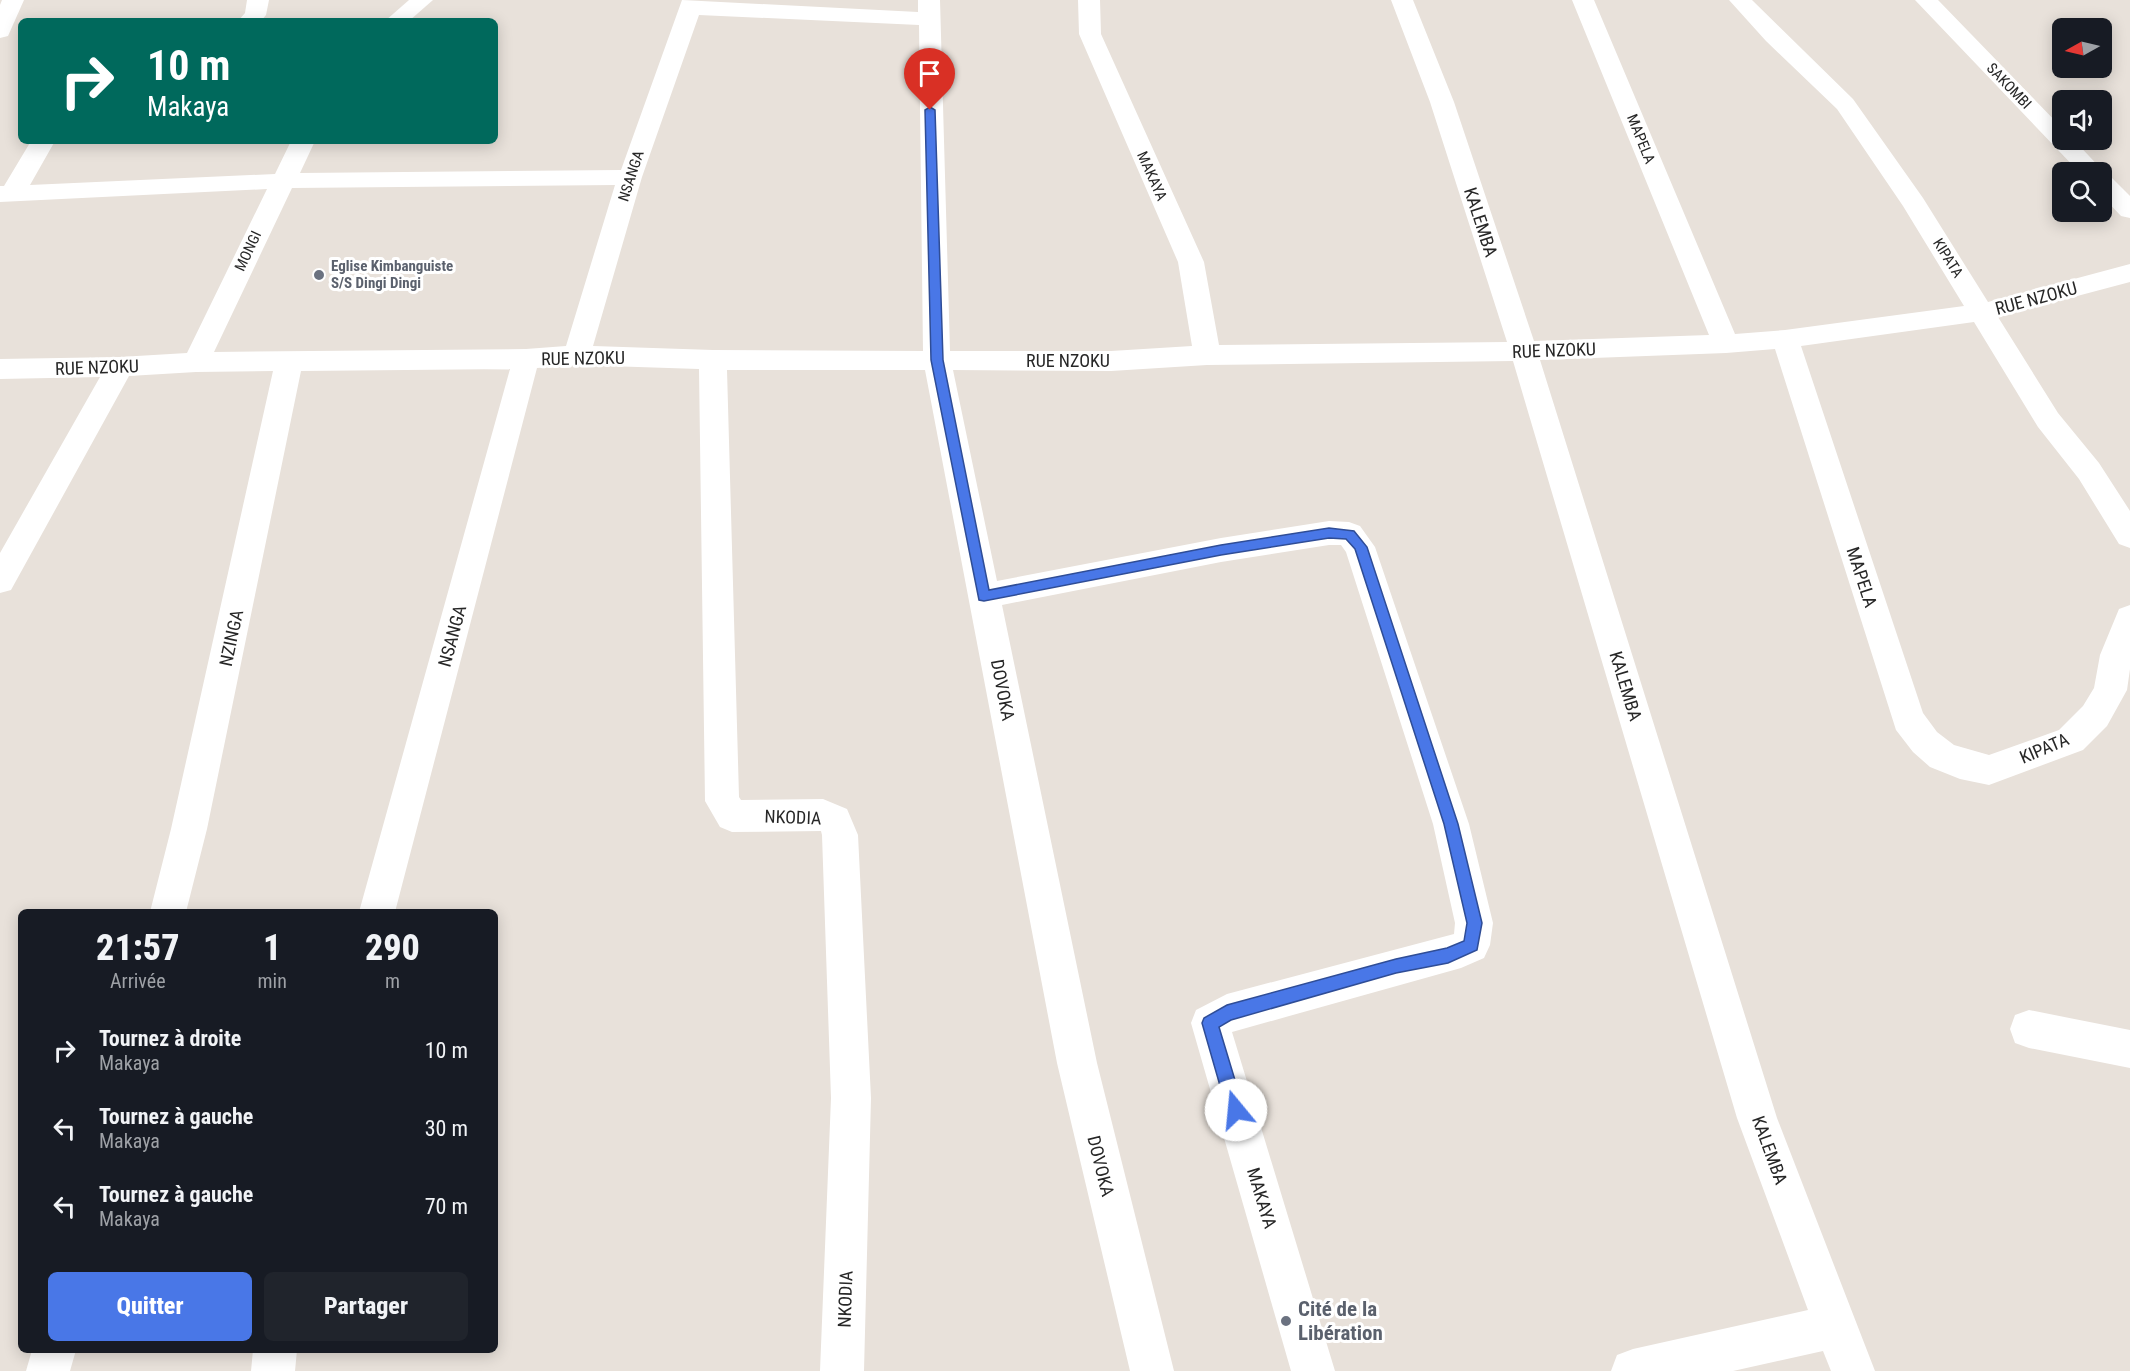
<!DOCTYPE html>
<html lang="fr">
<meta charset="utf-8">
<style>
body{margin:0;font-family:"Roboto Condensed",sans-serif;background:#20242c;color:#f1f3f6;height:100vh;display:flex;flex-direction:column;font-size:22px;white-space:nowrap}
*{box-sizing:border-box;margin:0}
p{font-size:20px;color:#9ea1a6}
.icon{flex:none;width:33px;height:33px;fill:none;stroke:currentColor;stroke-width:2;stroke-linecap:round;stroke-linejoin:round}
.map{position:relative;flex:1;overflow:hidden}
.drawer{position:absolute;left:18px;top:909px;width:480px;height:444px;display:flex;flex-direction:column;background:#171b24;border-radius:9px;box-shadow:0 3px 15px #0003}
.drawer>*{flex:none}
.hud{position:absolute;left:18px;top:18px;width:480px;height:126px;border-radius:9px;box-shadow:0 3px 15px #0003;background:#00695c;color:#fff;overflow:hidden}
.needle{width:39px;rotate:262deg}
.fabs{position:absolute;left:2052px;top:18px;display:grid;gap:12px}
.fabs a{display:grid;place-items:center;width:60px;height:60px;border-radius:9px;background:#171b24;box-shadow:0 3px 15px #0003;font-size:30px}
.pin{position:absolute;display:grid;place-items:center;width:51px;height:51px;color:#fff;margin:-62px -26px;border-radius:50% 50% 50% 0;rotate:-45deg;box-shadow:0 0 6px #0007}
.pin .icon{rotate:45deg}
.me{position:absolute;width:66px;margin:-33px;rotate:343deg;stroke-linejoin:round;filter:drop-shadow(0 0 4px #0008)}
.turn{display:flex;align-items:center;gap:21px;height:126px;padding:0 30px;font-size:27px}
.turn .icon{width:78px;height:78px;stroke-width:2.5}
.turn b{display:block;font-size:42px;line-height:51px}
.eta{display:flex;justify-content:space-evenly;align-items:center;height:102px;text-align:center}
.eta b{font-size:36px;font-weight:800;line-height:42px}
.cta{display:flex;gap:12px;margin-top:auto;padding:12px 30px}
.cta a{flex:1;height:69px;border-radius:9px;background:#4977e7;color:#fff;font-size:24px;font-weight:800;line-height:69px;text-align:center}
.cta a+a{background:#20242c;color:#f1f3f6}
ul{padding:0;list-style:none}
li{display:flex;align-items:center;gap:18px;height:78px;padding:0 30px}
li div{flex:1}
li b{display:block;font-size:22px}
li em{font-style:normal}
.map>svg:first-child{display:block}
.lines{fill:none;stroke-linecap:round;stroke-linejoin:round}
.street{fill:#fff;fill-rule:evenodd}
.route{fill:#4977e7;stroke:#2f4d96;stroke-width:1.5}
.worship-dot{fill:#6b7280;stroke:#fff;stroke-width:2}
.labels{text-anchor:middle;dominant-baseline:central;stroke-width:6;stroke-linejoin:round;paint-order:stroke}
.far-street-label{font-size:15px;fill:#272727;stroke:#fff}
.far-worship-label{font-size:15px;font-weight:bold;fill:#5b616d;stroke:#fff;text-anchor:start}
.street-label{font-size:18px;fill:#272727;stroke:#fff}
.near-worship-label{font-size:21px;font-weight:bold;fill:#5b616d;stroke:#fff;text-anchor:start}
</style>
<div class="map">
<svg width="2130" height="1371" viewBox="0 0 2130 1371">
<rect width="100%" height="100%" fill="#e8e1da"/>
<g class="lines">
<g class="street">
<polygon points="2,0 24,0 8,36 0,38 0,5"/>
<polygon points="247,0 269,0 266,15 261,21 238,21 245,13"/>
<polygon points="409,0 433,0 409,21 385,21"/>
<path d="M682,0L918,12V0H940L950,351H1111L1192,346L1178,262L1079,34L1078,0H1100L1101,34L1204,262L1219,345L1507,342L1430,102L1391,0H1413L1454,102L1534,341L1709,335L1572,0H1594L1735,334L1785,330L1964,306L1903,206L1837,109L1766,41L1729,0H1752L1853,99L1923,198L1988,302L2130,264V282L1998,317L2058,413L2099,463L2130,511V548L2119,544L2079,479L2038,427L1974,322L1801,346L1923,713L1937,732L1954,745L1989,755L2059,730L2083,706L2094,688L2100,655L2119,609L2130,605V669L2127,690L2107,726L2083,750L1989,785L1960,779L1930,767L1913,752L1896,730L1775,349L1726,353L1540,360L1777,1118L1875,1371H1831L1823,1351L1733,1371H1611L1617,1355L1633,1349L1808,1310L1737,1118L1513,361L1207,365L1111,371L953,370L997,581L1221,538L1329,521L1349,522L1360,526L1375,547L1469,824L1493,923L1490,945L1484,958L1461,968L1232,1032L1335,1371H1291L1191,1023L1196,1010L1227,994L1454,934L1455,923L1433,824L1346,552L1341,545H1329L1221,562L1002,605L1097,1063L1174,1371H1130L1057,1063L925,370H727L739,797L741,800L823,799L847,809L858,835L871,1098L864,1371H820L831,1098L822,835L821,831L732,832L720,827L705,801L699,369L577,365L537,368L395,912H359L510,369L301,371L207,829L186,912H150L171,829L273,371L196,372L129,376L11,590L0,593V553L100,377L0,379V359L120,357L187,353L267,189L0,202V186H4L31,141H55L30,185L275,174L291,141H315L300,173L621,170ZM699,15L919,25L923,351L713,350L593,346L642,177ZM615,185L566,346L526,349L214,352L292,188Z"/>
<polygon points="1915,0 1938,0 2062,128 2062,140 2074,140 2104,172 2102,175 2111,177 2130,196 2130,218 2121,216 2102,196 2102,172 2079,172"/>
<polygon points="2029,1010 2130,1030 2130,1068 2029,1048 2015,1043 2010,1029 2015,1015"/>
<polygon points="32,1350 76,1350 70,1371 26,1371"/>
<polygon points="253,1350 297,1350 295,1371 251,1371"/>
</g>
</g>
<polygon class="route" points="930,107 935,110 943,360 989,590 1221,545 1329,528 1354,531 1367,547 1458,824 1482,923 1477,950 1448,963 1396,973 1231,1020 1219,1027 1244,1110 1242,1116 1236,1119 1230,1116 1227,1110 1202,1023 1204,1018 1227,1005 1396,959 1447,948 1464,941 1467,923 1444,824 1355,549 1346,539 1329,538 1221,555 984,601 979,600 931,360 925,110"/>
<g class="worship-dot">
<circle cx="319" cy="275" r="6"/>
<circle cx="1286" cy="1321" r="6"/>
</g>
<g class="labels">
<g class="far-street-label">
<text transform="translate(2009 86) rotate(46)">SAKOMBI</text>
<text transform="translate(1641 139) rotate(68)">MAPELA</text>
<text transform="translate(631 176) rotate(-72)">NSANGA</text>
<text transform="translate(1152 176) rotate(66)">MAKAYA</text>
<text transform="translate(248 251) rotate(-65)">MONGI</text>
<text transform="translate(1948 258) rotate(58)">KIPATA</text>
</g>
<g class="far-worship-label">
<text x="331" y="266">Eglise Kimbanguiste<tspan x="331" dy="17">S/S Dingi Dingi</tspan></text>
</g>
<g class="street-label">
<text transform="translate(1481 222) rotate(72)">KALEMBA</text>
<text transform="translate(2036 298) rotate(-15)">RUE NZOKU</text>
<text transform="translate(1554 350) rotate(-2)">RUE NZOKU</text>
<text transform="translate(583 358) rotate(-1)">RUE NZOKU</text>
<text x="1068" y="360">RUE NZOKU</text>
<text transform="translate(97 367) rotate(-2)">RUE NZOKU</text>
<text transform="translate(1862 577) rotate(72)">MAPELA</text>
<text transform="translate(452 636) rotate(-75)">NSANGA</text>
<text transform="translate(231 638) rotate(-78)">NZINGA</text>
<text transform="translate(1626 686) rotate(73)">KALEMBA</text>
<text transform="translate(1003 690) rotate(79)">DOVOKA</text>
<text transform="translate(2044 748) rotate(-23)">KIPATA</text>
<text transform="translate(793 817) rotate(2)">NKODIA</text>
<text transform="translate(1770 1150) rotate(70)">KALEMBA</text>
<text transform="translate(1101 1166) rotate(76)">DOVOKA</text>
<text transform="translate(1262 1198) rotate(73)">MAKAYA</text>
<text transform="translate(845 1299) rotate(-88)">NKODIA</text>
</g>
<g class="near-worship-label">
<text x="1298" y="1309">Cité de la<tspan x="1298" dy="24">Libération</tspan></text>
</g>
</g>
</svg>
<div class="fabs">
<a><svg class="needle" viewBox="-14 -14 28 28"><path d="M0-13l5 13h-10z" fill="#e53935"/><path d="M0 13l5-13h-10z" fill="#9ea1a6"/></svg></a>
<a><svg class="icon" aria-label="sound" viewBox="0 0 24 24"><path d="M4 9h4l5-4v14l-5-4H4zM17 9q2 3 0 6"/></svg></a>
<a><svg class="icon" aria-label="search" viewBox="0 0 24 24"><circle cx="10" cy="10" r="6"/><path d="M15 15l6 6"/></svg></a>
</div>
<div class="pin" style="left:930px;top:110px;background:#d93025"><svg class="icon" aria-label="arrive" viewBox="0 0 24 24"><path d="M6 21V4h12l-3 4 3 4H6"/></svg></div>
<svg class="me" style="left:1236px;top:1110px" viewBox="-20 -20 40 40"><circle r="19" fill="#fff"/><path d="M0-13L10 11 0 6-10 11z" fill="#4977e7"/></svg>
<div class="hud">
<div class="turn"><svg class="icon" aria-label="right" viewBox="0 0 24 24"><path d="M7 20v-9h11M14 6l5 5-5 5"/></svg><div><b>10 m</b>Makaya</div></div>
</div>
<section class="drawer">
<div class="eta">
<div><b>21:57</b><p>Arrivée</p></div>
<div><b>1</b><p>min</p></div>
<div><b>290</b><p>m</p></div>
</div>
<ul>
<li><svg class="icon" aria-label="right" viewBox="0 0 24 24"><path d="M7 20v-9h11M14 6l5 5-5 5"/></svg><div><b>Tournez à droite</b><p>Makaya</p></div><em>10 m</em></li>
<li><svg class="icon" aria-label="left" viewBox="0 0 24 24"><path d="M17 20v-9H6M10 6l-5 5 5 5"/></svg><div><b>Tournez à gauche</b><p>Makaya</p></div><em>30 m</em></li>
<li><svg class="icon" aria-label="left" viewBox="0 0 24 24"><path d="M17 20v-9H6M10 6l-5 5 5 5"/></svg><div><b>Tournez à gauche</b><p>Makaya</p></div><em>70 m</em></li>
</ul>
<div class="cta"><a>Quitter</a><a>Partager</a></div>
</section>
</div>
